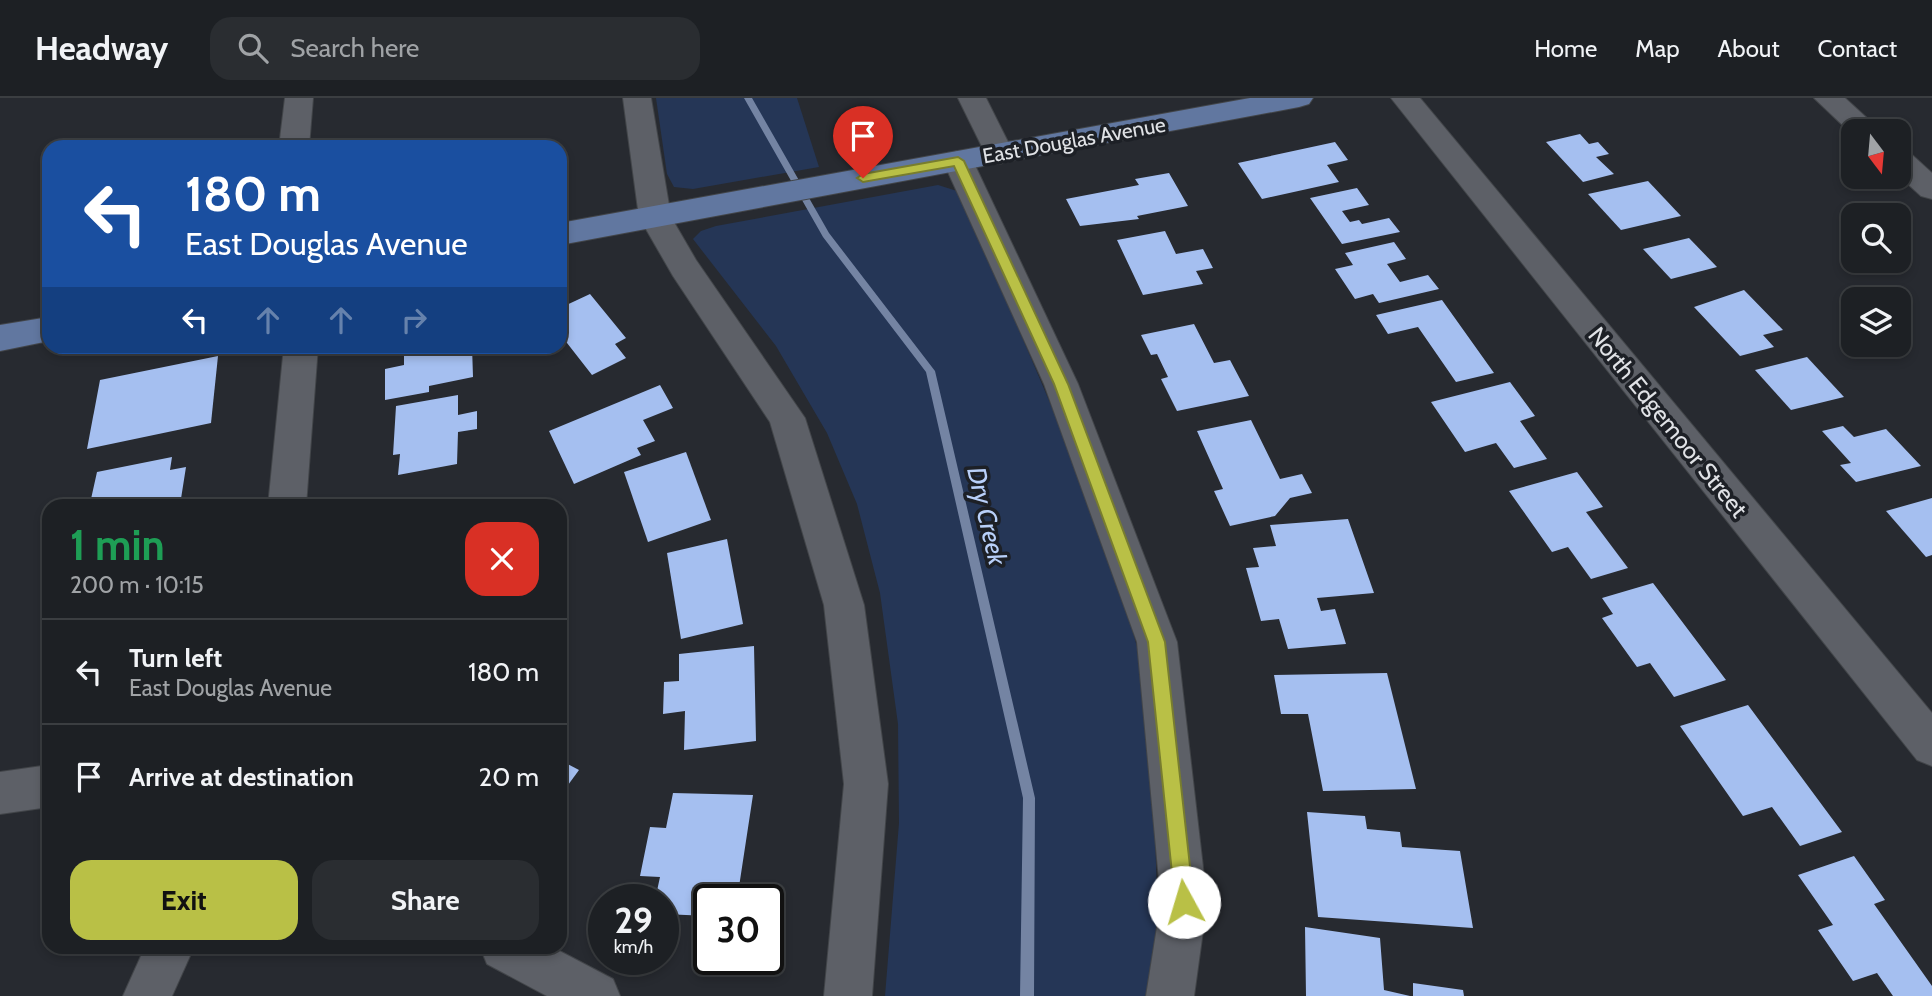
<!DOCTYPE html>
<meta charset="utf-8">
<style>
body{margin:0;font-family:Cabin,sans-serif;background:#2a2d31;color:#f1f3f6;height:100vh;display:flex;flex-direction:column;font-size:26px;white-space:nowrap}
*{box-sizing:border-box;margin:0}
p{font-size:23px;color:#a0a3a6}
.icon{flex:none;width:38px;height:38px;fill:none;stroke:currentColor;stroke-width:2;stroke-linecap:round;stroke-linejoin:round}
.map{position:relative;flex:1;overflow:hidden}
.details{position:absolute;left:42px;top:401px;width:525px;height:455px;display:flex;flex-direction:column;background:#1d2024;border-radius:21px;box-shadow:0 4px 10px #0003,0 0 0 2px #3b3e41}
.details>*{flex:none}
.guide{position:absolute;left:42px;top:42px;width:525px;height:214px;border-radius:21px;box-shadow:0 4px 10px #0003,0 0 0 2px #3b3e41;background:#1a4fa0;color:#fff;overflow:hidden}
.needle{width:46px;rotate:164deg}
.fabs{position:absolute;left:1841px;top:21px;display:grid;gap:14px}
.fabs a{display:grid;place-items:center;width:70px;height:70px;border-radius:14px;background:#1d2024;box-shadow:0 4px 10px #0003,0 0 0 2px #3b3e41;font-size:35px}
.speed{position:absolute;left:588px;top:786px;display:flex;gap:14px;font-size:35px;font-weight:700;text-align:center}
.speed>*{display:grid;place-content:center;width:91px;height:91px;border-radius:50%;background:#1d2024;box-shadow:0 4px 10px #0003,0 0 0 2px #3b3e41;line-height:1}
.speed small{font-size:18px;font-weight:400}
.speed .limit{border:4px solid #111;border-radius:10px;background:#fff;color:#111}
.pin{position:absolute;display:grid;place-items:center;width:60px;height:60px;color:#fff;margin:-72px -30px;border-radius:50% 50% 50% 0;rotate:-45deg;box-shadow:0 0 7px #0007}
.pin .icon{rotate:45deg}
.me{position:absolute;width:77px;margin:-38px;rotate:354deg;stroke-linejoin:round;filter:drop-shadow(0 0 5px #0008)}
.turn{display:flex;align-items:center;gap:24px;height:147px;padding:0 28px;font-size:32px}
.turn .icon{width:91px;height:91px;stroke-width:2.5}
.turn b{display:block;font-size:49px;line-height:60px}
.lanes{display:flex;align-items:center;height:66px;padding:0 28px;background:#0003;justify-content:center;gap:35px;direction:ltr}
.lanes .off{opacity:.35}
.round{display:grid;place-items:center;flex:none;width:74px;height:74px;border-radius:21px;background:#2a2d31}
.overview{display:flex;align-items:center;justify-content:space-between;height:119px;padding:0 28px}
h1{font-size:42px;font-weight:700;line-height:52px;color:#1e9e55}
.button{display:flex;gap:14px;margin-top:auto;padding:14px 28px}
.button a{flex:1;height:80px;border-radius:21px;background:#b9c046;color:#111;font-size:28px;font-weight:700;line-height:80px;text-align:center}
.button a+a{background:#2a2d31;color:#f1f3f6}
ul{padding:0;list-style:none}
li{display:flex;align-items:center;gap:21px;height:105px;padding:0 28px;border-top:2px solid #3b3e41}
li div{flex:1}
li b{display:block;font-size:26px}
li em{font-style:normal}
header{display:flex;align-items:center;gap:42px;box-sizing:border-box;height:98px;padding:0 35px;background:#1d2024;border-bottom:2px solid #3b3e41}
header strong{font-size:33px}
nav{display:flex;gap:38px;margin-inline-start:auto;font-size:24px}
.search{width:490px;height:63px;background:#2a2d31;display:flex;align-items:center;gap:18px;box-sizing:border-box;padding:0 24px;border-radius:21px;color:#a0a3a6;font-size:26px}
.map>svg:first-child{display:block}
.green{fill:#253656}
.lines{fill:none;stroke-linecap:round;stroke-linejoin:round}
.stream{fill:#7484a3;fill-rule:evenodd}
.building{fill:#a5bff0}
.minor-casing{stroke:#424549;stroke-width:2}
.major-casing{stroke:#424549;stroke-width:2}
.minor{fill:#5d6067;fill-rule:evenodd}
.major{fill:#6177a0;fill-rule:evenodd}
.route{fill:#b9c046;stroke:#787d2e;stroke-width:2}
.labels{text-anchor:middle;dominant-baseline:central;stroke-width:7;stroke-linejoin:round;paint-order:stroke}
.far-street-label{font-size:21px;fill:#e0e2e6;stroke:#1d2026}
.street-label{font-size:24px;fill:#e0e2e6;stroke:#1d2026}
.water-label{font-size:26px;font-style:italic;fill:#b9d0f9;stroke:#1d2026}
</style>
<header>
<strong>Headway</strong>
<div class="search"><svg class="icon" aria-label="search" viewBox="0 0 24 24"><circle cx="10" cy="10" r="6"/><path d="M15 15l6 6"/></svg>Search here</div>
<nav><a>Home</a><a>Map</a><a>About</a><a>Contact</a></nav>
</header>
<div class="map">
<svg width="1932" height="898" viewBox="0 0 1932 898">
<rect width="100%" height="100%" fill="#272a30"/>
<g class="green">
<polygon points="656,0 797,0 819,69 693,91 674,89 667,76"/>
<polygon points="938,87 957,93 966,107 1084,385 1122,493 1145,579 1153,677 1158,826 1149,898 885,898 899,725 898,626 880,495 857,406 827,335 776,248 693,141 701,133 716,128"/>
</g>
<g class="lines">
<polygon class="stream" points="744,0 752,0 829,135 935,273 1035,700 1034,898 1020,898 1023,700 926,274 823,139"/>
</g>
<g class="building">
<polygon points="1580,36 1589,46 1598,44 1609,56 1596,59 1614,76 1583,84 1546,44"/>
<polygon points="1335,44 1348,62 1327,67 1339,84 1262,101 1238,65"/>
<polygon points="1169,75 1188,108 1137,118 1139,121 1080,128 1066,101 1139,87 1135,81"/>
<polygon points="1648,83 1681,118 1621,132 1588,96"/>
<polygon points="1357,90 1369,107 1342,113 1350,124 1359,122 1362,126 1389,120 1400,134 1342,146 1310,100"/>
<polygon points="1165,133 1176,156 1203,151 1213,170 1196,173 1203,186 1143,197 1117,142"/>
<polygon points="1689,140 1717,169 1671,181 1643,151"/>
<polygon points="1394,144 1406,161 1387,166 1400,184 1428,177 1439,191 1379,205 1373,196 1355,201 1335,171 1353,167 1345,155"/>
<polygon points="1744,192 1783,232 1763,237 1774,249 1740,258 1694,209"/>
<polygon points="590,196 626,240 615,246 626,260 592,277 560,236 560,210"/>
<polygon points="1442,202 1494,275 1456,284 1418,229 1388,236 1376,217"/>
<polygon points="1194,226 1214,265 1230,262 1249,298 1177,313 1161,281 1168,279 1157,256 1151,257 1141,237"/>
<polygon points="404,248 472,248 473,279 429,288 429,294 385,302 385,271 404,267"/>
<polygon points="218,258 211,325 87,351 100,282"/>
<polygon points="1807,259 1844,299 1791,312 1755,272"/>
<polygon points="1510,284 1535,318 1520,323 1547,361 1514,370 1496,345 1465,354 1431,304"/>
<polygon points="660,287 673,310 643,322 655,343 637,350 641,357 574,386 549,333"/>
<polygon points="458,297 458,317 477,313 477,331 458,334 457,366 398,377 400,356 393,357 396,308"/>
<polygon points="1251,322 1280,381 1302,376 1312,395 1290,400 1275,418 1230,428 1214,393 1223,391 1197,333"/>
<polygon points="1843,328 1854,339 1886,331 1921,368 1856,384 1840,367 1851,365 1822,333"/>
<polygon points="686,354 711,422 648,444 624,374"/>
<polygon points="172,359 170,372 186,369 180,407 98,408 99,399 91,401 97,374"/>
<polygon points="1577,374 1603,409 1586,414 1628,470 1591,481 1568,449 1552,454 1509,393"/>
<polygon points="1932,400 1932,457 1926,459 1886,413"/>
<polygon points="1348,421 1374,495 1317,500 1321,513 1335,511 1346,546 1288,551 1279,521 1261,523 1246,470 1259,469 1253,450 1276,448 1270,427"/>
<polygon points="727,441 743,526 681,541 667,455"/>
<polygon points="1653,485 1726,582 1674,599 1650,565 1637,569 1602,520 1613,516 1602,500"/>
<polygon points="754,548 756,643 684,652 685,613 663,616 664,584 679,583 679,556"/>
<polygon points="1387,575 1416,691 1323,693 1308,616 1281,616 1274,577"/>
<polygon points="1748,607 1842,734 1800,748 1772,709 1743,718 1680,628"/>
<polygon points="560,662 579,672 560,698"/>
<polygon points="673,695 753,697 737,802 709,802 709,818 663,816 663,802 655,802 660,779 640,778 650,729 666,730"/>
<polygon points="1307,714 1365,718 1367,731 1400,734 1402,749 1460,753 1473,830 1318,819"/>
<polygon points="1854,758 1885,802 1874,806 1932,888 1932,898 1893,898 1877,875 1853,883 1818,832 1833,827 1798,777"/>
<polygon points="1305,829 1380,840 1384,892 1410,898 1306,898"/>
<polygon points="1413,885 1463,892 1464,898 1413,898"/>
</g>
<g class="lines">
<defs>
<g id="minor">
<polygon points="285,0 313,0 309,49 279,49"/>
<polygon points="623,0 651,0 671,119 696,162 805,320 864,507 888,686 872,898 824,898 844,686 824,507 770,324 673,178 639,119"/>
<polygon points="958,0 986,0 1014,56 1009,63 999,66 989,63"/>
<polygon points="1391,0 1420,0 1932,615 1932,668 1917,662"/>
<polygon points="1814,0 1845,0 1881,33 1853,33 1853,37"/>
<polygon points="1899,52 1910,55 1932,75 1932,101 1921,98 1899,78"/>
<polygon points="958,53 969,56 973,63 1078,286 1177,544 1207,804 1194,898 1146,898 1161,804 1137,544 1044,286 943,63 947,56"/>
<polygon points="284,248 318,248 306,408 268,408"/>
<polygon points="49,667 49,709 0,716 0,674"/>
<polygon points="145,849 194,849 172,898 123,898"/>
<polygon points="480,849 552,849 613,881 620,898 547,898 487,866"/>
</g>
<g id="major">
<polygon points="1250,0 1313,0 1309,6 1299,9 560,147 560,125"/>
<polygon points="49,219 49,243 0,253 0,227"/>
</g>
</defs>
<use href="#minor" class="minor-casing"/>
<use href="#major" class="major-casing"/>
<use href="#minor" class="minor"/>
<use href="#major" class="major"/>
</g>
<polygon class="route" points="958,59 964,63 1068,286 1165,544 1194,804 1191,811 1184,814 1177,811 1175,804 1148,544 1054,286 954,68 863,84 857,80 863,76"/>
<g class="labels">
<g class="far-street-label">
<text transform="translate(1074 42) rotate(-10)">East Douglas Avenue</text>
</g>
<g class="street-label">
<text transform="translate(1668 324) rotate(51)">North Edgemoor Street</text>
</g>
<g class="water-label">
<text transform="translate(987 418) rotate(77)">Dry Creek</text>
</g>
</g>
</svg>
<div class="fabs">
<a><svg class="needle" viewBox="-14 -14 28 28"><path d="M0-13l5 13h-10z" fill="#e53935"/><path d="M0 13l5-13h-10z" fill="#a0a3a6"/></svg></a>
<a><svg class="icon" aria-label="search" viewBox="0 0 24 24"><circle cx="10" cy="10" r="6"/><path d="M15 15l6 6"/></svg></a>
<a><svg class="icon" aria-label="layers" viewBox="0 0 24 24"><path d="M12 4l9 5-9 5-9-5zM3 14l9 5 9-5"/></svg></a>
</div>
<div class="speed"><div>29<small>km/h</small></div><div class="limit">30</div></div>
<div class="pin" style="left:863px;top:80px;background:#d93025"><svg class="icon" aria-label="arrive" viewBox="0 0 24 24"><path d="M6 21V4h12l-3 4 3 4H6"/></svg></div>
<svg class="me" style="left:1184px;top:804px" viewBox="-20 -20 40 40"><circle r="19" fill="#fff"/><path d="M0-13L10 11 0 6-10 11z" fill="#b9c046"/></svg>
<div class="guide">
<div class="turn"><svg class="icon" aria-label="left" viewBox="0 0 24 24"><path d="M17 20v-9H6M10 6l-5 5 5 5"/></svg><div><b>180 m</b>East Douglas Avenue</div></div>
<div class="lanes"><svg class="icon" aria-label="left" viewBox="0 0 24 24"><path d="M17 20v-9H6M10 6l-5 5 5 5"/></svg><svg class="icon off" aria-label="ahead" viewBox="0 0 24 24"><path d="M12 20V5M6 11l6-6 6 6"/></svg><svg class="icon off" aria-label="ahead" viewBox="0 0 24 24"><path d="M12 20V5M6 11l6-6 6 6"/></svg><svg class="icon off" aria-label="right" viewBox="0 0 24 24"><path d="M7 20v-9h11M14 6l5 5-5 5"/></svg></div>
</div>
<section class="details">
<div class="overview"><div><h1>1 min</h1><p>200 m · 10:15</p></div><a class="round" style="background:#d93025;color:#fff"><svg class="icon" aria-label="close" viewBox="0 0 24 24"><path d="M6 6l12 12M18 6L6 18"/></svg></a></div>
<ul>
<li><svg class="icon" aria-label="left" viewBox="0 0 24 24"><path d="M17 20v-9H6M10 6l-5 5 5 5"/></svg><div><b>Turn left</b><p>East Douglas Avenue</p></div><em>180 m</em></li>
<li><svg class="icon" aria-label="arrive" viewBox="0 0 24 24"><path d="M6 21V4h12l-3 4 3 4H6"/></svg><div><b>Arrive at destination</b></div><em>20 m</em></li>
</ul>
<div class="button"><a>Exit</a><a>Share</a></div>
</section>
</div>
